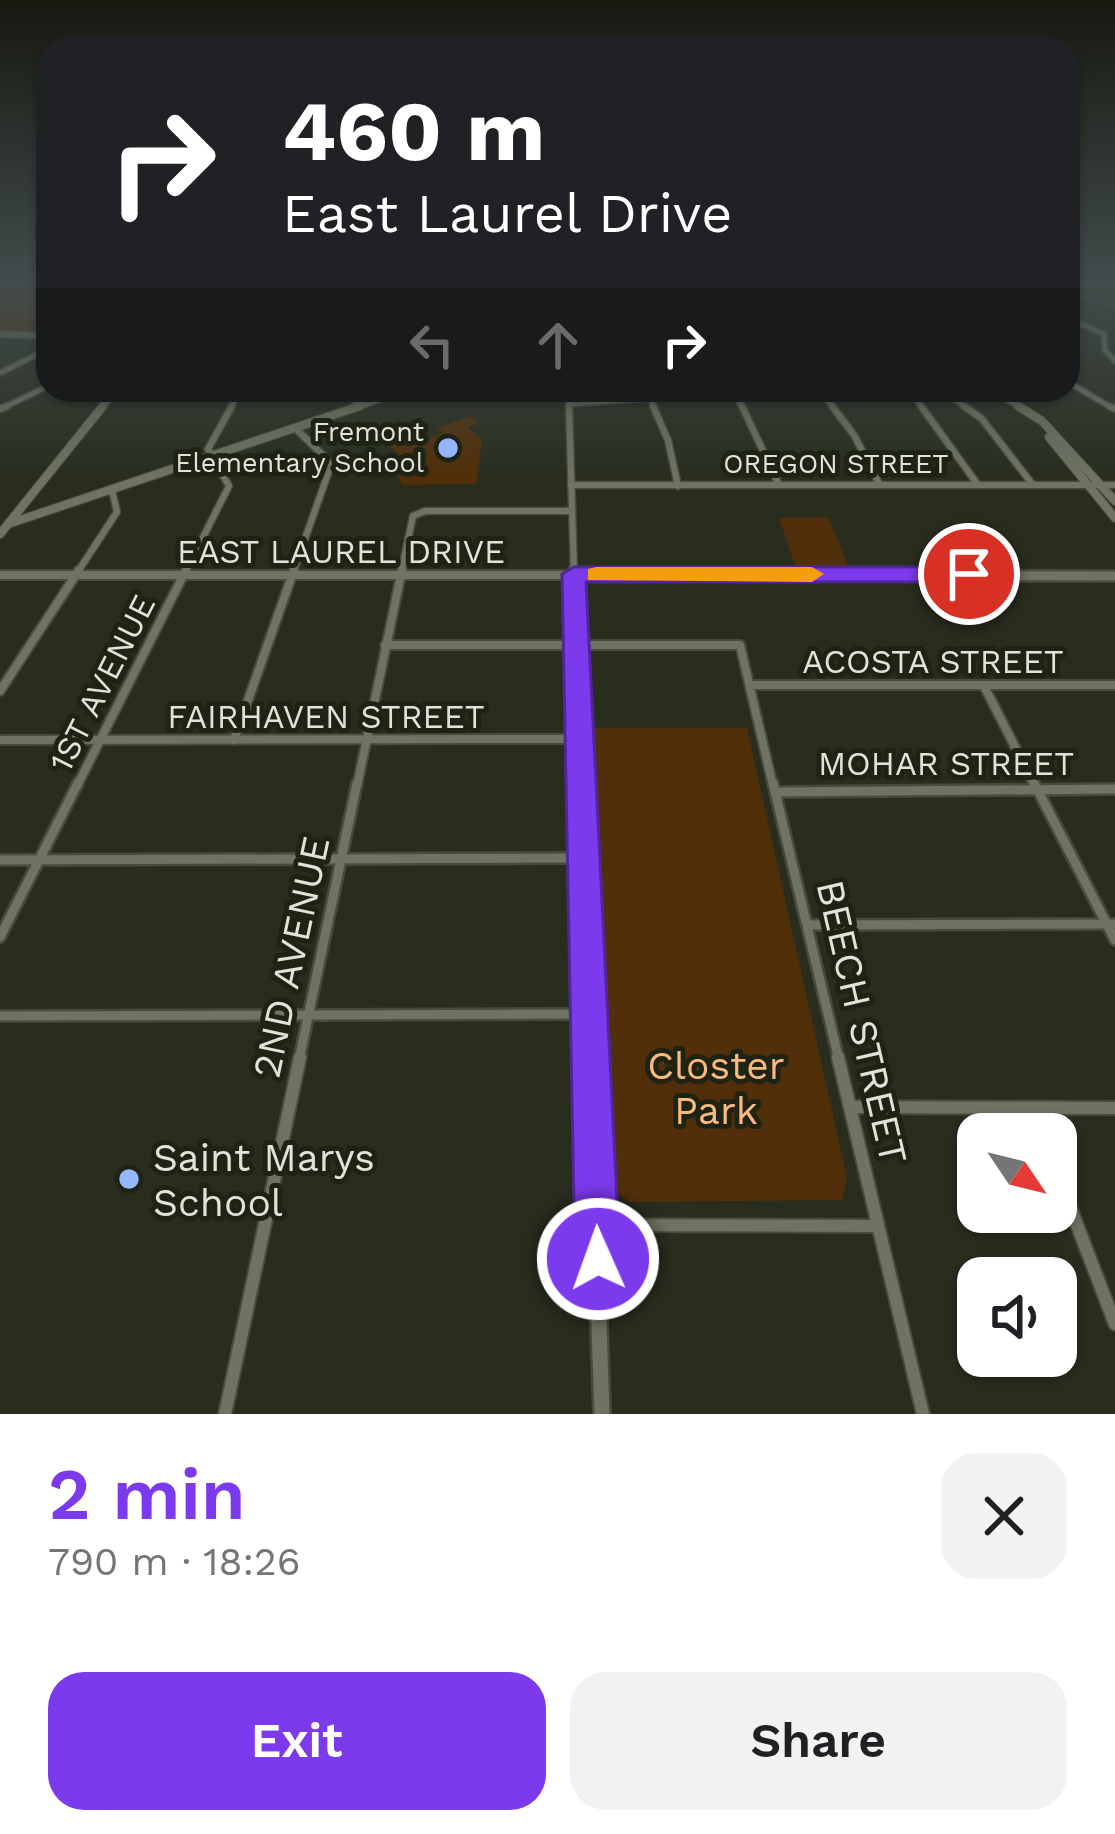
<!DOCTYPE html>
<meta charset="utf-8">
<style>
body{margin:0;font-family:"Work Sans",sans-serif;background:#f2f2f2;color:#202124;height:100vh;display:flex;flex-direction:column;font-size:45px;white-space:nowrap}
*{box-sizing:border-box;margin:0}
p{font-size:39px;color:#757577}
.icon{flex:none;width:66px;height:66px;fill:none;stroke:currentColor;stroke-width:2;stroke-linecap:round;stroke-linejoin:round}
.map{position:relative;height:1414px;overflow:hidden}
.sheet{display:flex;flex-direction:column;background:#fff;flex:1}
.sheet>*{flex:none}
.hud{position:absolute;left:36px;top:36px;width:1044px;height:366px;border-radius:36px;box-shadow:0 3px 9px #0004;background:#202124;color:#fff;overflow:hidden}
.needle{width:78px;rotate:125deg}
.buttons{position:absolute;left:957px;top:1113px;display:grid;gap:24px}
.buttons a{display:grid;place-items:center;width:120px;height:120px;border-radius:24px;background:#fff;box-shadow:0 3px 9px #0004;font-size:60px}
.pin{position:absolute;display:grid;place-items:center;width:102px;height:102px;color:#fff;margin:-51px;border:6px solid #fff;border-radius:50%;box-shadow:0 3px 12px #0007}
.me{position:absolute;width:132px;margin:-66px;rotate:358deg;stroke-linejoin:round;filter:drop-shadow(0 0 9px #0008)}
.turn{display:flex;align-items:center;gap:42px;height:252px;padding:0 48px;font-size:54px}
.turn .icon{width:156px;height:156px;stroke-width:2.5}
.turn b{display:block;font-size:84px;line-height:102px}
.lanes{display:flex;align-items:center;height:114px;padding:0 48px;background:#0003;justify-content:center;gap:60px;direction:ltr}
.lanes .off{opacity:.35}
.round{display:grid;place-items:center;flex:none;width:126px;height:126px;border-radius:36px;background:#f2f2f2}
.headline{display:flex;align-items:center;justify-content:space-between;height:204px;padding:0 48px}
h1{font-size:72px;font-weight:600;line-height:90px;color:#7c3aed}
.cta{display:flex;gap:24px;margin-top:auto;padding:24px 48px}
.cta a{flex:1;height:138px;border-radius:36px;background:#7c3aed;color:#fff;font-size:48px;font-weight:600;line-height:138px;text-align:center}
.cta a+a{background:#f2f2f2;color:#202124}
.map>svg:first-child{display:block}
.green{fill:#512f0a}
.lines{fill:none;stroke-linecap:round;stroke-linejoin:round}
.stream{stroke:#145f52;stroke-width:3}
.minor-far4-casing{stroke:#474b3e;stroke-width:8}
.minor-far3-casing{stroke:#474b3e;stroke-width:9}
.minor-far2-casing{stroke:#474b3e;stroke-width:12}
.minor-far1-casing{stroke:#474b3e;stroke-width:14}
.minor-casing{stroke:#474b3e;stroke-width:16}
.tertiary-far4-casing{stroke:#474b3e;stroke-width:8}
.tertiary-far3-casing{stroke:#474b3e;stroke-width:9}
.tertiary-far2-casing{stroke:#474b3e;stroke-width:14}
.tertiary-far1-casing{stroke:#474b3e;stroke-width:15}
.tertiary-casing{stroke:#474b3e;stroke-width:20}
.secondary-far1-casing{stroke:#474b3e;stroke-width:9}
.secondary-casing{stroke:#474b3e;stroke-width:10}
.minor-far4{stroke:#6e7362;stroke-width:4.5}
.minor-far3{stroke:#6e7362;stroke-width:6}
.minor-far2{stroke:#6e7362;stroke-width:8}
.minor-far1{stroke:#6e7362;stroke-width:9}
.minor{stroke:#6e7362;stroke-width:12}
.tertiary-far4{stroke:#6e7362;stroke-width:4.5}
.tertiary-far3{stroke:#6e7362;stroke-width:6}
.tertiary-far2{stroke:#6e7362;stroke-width:9}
.tertiary-far1{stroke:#6e7362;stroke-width:10}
.tertiary{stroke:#6e7362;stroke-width:15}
.secondary-far1{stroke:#6e7362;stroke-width:6}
.secondary{stroke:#6e7362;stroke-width:8}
.route{fill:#7c3aed;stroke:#51269a;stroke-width:3}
.slow{fill:#f59e0b}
.poi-dot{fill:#95b6fd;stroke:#1f2314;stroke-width:4.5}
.labels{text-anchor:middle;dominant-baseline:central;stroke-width:10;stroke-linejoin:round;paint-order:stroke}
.far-poi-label{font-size:27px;fill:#e0e3d9;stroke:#1f2314;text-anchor:end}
.far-street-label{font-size:27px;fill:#e0e3d9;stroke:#1f2314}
.street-label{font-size:33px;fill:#e0e3d9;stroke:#1f2314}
.near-street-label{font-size:39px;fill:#e0e3d9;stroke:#1f2314}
.near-park-label{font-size:39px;fill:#f9ba80;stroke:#1f2314}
.near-poi-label{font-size:39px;fill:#e0e3d9;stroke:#1f2314;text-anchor:start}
</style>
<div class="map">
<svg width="1115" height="1414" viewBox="0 0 1115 1414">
<rect width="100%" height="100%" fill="#282d1e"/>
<g class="green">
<polygon points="0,280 48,280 48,313 27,331 0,331"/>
<polygon points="470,416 479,423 468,428 482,440 476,484 402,485 392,463 397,453 389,446 418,435 424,440 442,433 437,428"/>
<polygon points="828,517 849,568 796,568 779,518"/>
<polygon points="592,728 747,728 847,1178 842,1200 630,1202 614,1191"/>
</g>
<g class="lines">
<polyline class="stream" points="1068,292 1115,306"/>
<defs>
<g id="minor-far4">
<polyline points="1091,280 1115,283"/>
<polyline points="1068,318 1104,334 1105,350 1115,361"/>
<polyline points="1068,382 1114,409"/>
<polyline points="358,390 354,401 360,406"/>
<polyline points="820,390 834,409"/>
<polyline points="910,390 923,409"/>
<polyline points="942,390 968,409"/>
<polyline points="734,392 743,409"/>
<polyline points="650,398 655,409"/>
<polyline points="569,404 765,390"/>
<polyline points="1,409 48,386"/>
<polyline points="230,409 240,390"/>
</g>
<g id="minor-far3">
<polyline points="653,406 668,440 678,486"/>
<polyline points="742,406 779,485"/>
<polyline points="832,406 854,435 880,485"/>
<polyline points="921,406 978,485"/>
<polyline points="964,406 982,419 1033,485"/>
<polyline points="1109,406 1115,409"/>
<polyline points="0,409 7,406"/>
<polyline points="571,485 1115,485"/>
<polyline points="77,573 117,512 112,490"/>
<polyline points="185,573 229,486 208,449 232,406"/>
<polyline points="293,573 330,468 328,460 295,428"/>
<polyline points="401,573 413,516 425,511 571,511"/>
</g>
<g id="minor-far2">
<polyline points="0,575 574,575"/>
<polyline points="385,645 740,645 773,786"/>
<polyline points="751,685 1115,685"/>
<polyline points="984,686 1035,786"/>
<polyline points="0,691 79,570"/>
<polyline points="0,740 580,739"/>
<polyline points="234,740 294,570"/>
<polyline points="77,786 186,570"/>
<polyline points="357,786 402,570"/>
</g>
<g id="minor-far1">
<polyline points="773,783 839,1060"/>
<polyline points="1034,783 1115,940"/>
<polyline points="777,792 1115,789"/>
<polyline points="0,860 584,858"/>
<polyline points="808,925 1115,924"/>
<polyline points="0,937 78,783"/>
<polyline points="0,1016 589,1014"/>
<polyline points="299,1060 357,783"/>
</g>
<g id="minor">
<polyline points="838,1057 923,1414"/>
<polyline points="851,1107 1115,1108"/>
<polyline points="1032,1108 1042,1134"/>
<polyline points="1056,1170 1115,1324"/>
<polyline points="598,1225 878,1226"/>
<polyline points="225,1414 300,1057"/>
</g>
<g id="tertiary-far4">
<polyline points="0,373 48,349"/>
<polyline points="568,390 569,409"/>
</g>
<polyline id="tertiary-far3" points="569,406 574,573"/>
<g id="tertiary-far2">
<polyline points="574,570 581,786"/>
<polyline points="574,575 1115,576"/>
</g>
<polyline id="tertiary-far1" points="581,783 590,1060"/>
<polyline id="tertiary" points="590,1057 602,1414"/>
<g id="secondary-far1">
<polyline points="0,334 48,336"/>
<polyline points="39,344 48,348"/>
<polyline points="994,390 1023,409"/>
<polyline points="101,409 116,390"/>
<polyline points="351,409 406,390"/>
</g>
<g id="secondary">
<polyline points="1018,406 1042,421 1115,501"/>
<polyline points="1049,437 1115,518"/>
<polyline points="8,524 360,406"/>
<polyline points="0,534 103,406"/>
</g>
</defs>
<use href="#minor-far4" class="minor-far4-casing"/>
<use href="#minor-far3" class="minor-far3-casing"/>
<use href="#minor-far2" class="minor-far2-casing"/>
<use href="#minor-far1" class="minor-far1-casing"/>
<use href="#minor" class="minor-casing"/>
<use href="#tertiary-far4" class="tertiary-far4-casing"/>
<use href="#tertiary-far3" class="tertiary-far3-casing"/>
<use href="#tertiary-far2" class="tertiary-far2-casing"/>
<use href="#tertiary-far1" class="tertiary-far1-casing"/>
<use href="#tertiary" class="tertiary-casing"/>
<use href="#secondary-far1" class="secondary-far1-casing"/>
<use href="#secondary" class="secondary-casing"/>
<use href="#minor-far4" class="minor-far4"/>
<use href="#minor-far3" class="minor-far3"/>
<use href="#minor-far2" class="minor-far2"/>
<use href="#minor-far1" class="minor-far1"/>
<use href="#minor" class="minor"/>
<use href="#tertiary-far4" class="tertiary-far4"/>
<use href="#tertiary-far3" class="tertiary-far3"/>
<use href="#tertiary-far2" class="tertiary-far2"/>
<use href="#tertiary-far1" class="tertiary-far1"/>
<use href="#tertiary" class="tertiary"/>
<use href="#secondary-far1" class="secondary-far1"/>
<use href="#secondary" class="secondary"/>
</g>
<linearGradient id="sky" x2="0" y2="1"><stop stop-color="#161910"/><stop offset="0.59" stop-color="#424c4c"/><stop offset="1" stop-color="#424c4c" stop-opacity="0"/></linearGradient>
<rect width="1115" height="478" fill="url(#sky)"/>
<polygon class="route" points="574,567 969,567 981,574 969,582 586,582 620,1259 613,1275 598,1282 582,1275 575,1259 562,574"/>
<polygon class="slow" points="596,567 812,567 824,574 812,582 588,580 588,569"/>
<g class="poi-dot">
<circle cx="448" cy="448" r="12"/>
<circle cx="129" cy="1179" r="12"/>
</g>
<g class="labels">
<g class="far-poi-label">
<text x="424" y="432">Fremont<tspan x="424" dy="31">Elementary School</tspan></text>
</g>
<g class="far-street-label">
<text x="836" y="464">OREGON STREET</text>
</g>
<g class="street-label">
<text x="341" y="551">EAST LAUREL DRIVE</text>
<text x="933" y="661">ACOSTA STREET</text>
<text transform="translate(102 683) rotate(-63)">1ST AVENUE</text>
<text x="326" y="716">FAIRHAVEN STREET</text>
<text x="946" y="763">MOHAR STREET</text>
</g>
<g class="near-street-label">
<text transform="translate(291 957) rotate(-78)">2ND AVENUE</text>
<text transform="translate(862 1022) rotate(77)">BEECH STREET</text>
</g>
<g class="near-park-label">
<text x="716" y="1065">Closter<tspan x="716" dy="45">Park</tspan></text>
</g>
<g class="near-poi-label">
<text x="153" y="1157">Saint Marys<tspan x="153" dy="45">School</tspan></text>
</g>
</g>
</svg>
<div class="buttons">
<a><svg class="needle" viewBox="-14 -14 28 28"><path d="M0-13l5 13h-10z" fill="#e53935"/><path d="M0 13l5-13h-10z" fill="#757577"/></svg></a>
<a><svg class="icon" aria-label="sound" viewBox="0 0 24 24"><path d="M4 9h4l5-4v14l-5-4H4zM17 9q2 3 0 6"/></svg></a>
</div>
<div class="pin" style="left:969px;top:574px;background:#d93025"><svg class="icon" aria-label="arrive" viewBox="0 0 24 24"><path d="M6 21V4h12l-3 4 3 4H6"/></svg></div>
<svg class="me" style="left:598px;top:1259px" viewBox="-20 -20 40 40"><circle r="17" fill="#7c3aed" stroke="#fff" stroke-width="3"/><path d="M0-11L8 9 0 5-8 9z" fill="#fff"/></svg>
<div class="hud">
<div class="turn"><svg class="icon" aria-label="right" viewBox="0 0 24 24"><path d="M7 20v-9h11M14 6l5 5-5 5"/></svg><div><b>460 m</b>East Laurel Drive</div></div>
<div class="lanes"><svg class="icon off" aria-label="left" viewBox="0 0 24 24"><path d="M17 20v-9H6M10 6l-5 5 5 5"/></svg><svg class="icon off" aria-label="ahead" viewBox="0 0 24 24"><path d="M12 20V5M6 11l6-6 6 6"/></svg><svg class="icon" aria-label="right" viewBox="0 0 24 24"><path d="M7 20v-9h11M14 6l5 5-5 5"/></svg></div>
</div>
</div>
<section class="sheet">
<div class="headline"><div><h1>2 min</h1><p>790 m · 18:26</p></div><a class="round"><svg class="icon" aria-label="close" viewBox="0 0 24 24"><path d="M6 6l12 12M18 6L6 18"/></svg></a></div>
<div class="cta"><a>Exit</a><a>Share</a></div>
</section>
